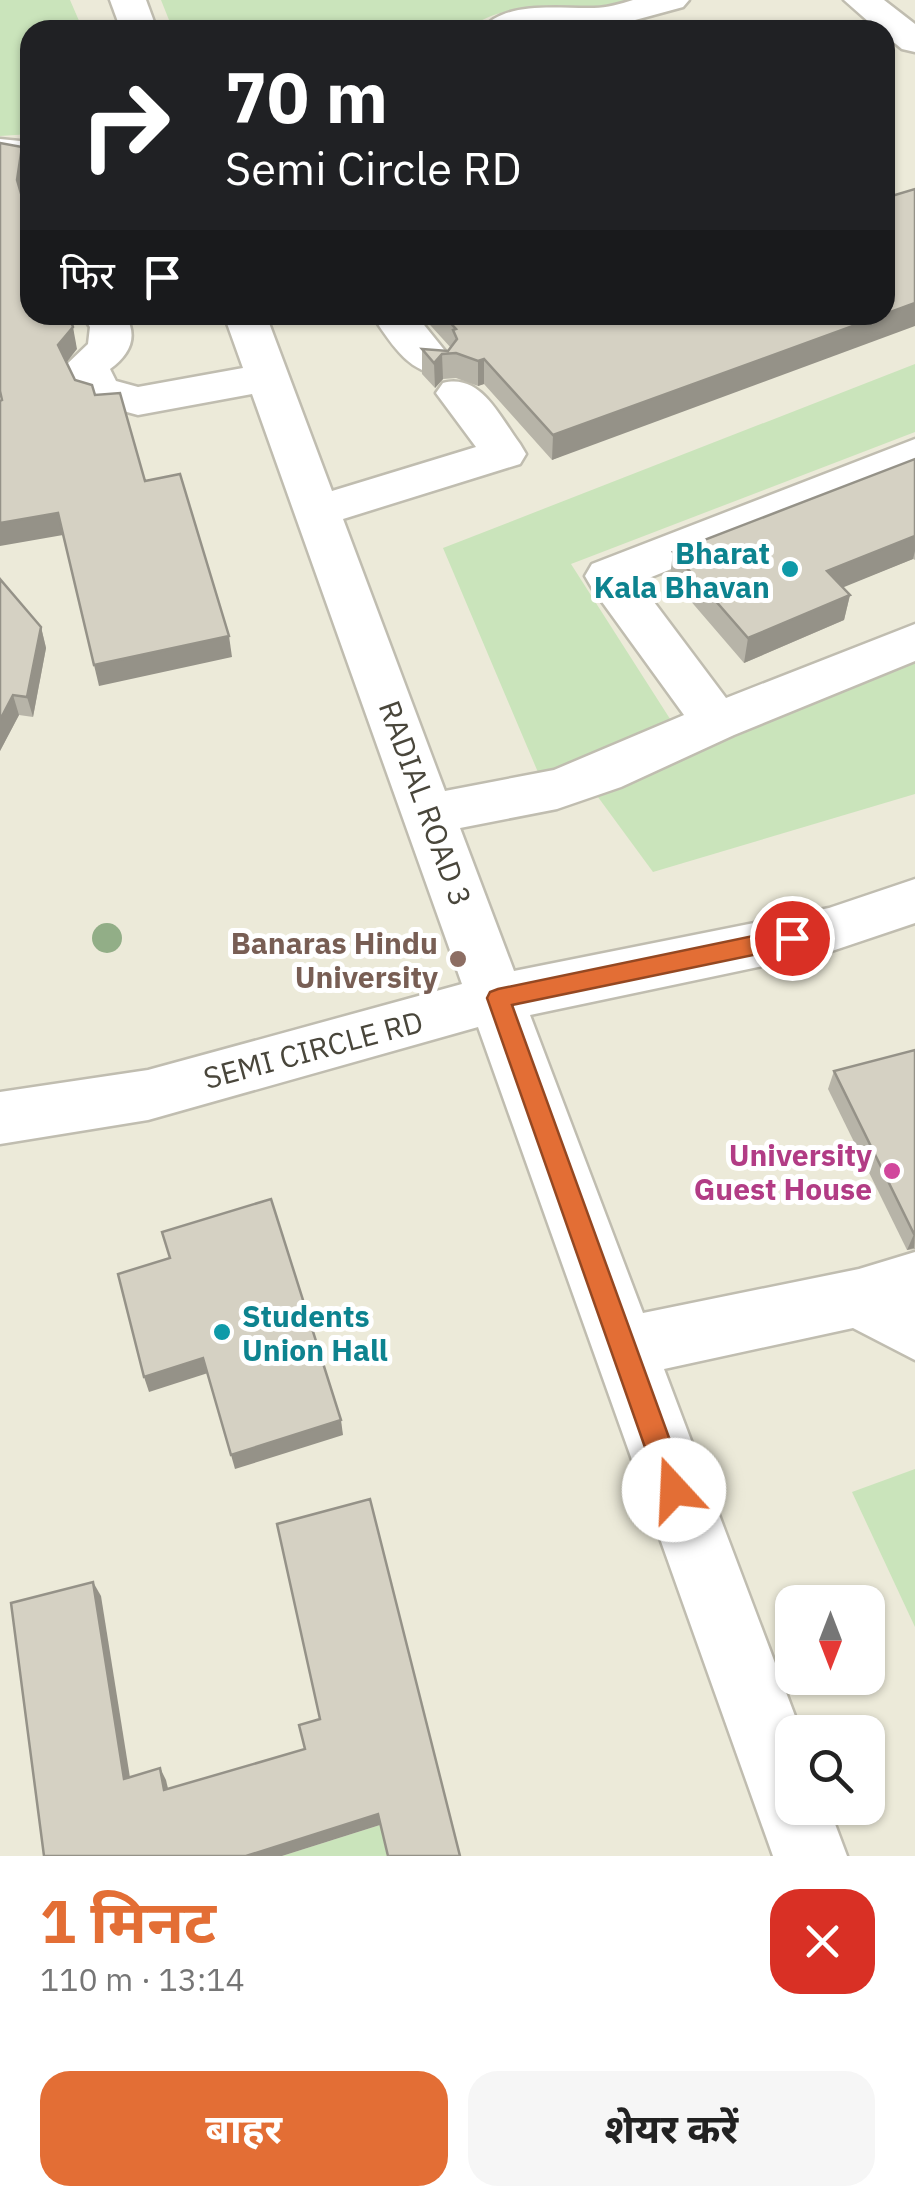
<!DOCTYPE html>
<html lang="hi">
<meta charset="utf-8">
<style>
body{margin:0;font-family:"IBM Plex Sans","Noto Sans Devanagari",sans-serif;background:#f6f6f6;color:#222;height:100vh;display:flex;flex-direction:column;font-size:38px;white-space:nowrap}
*{box-sizing:border-box;margin:0}
p{font-size:32px;color:#767676}
.icon{flex:none;width:55px;height:55px;fill:none;stroke:currentColor;stroke-width:2;stroke-linecap:round;stroke-linejoin:round}
.map{position:relative;height:1856px;overflow:hidden}
.panel{display:flex;flex-direction:column;background:#fff;flex:1}
.panel>*{flex:none}
.guide{position:absolute;left:20px;top:20px;width:875px;height:305px;border-radius:30px;box-shadow:0 2px 8px #0004;background:#202124;color:#fff;overflow:hidden}
.needle{width:65px;rotate:180deg}
.fabs{position:absolute;left:775px;top:1585px;display:grid;gap:20px}
.fabs a{display:grid;place-items:center;width:110px;height:110px;border-radius:20px;background:#fff;box-shadow:0 2px 8px #0004;font-size:50px}
.pin{position:absolute;display:grid;place-items:center;width:85px;height:85px;color:#fff;margin:-42px;border:5px solid #fff;border-radius:50%;box-shadow:0 2px 10px #0007}
.me{position:absolute;width:110px;margin:-55px;rotate:340deg;stroke-linejoin:round;filter:drop-shadow(0 0 8px #0008)}
.turn{display:flex;align-items:center;gap:35px;height:210px;padding:0 40px;font-size:45px}
.turn .icon{width:130px;height:130px;stroke-width:2.5}
.turn b{display:block;font-size:70px;line-height:85px}
.then{display:flex;align-items:center;height:95px;padding:0 40px;background:#0003;gap:20px;font-size:38px}
.round{display:grid;place-items:center;flex:none;width:105px;height:105px;border-radius:30px;background:#f6f6f6}
.head{display:flex;align-items:center;justify-content:space-between;height:170px;padding:0 40px}
h1{font-size:60px;font-weight:700;line-height:75px;color:#e36e35}
.button{display:flex;gap:20px;margin-top:auto;padding:20px 40px}
.button a{flex:1;height:115px;border-radius:30px;background:#e36e35;color:#fff;font-size:40px;font-weight:700;line-height:115px;text-align:center}
.button a+a{background:#f6f6f6;color:#222}
.map>svg:first-child{display:block}
.education{fill:#ecead9;fill-rule:evenodd}
.green{fill:#cae4bb}
.lines{fill:none;stroke-linecap:round;stroke-linejoin:round}
.minor-casing{stroke:#c0bdb0;stroke-width:5}
.minor{fill:#fff;fill-rule:evenodd}
.tree{fill:#92ae87}
.wall{fill:#b7b4a8}
.shaded-wall{fill:#959288}
.building{fill:#d5d1c3;stroke:#959288;stroke-width:2.5}
.route{fill:#e36e35;stroke:#944822;stroke-width:2.5}
.culture-dot{fill:#0f9aa8;stroke:#fff;stroke-width:4}
.education-dot{fill:#8d6e63;stroke:#fff;stroke-width:4}
.hotel-dot{fill:#d1479c;stroke:#fff;stroke-width:4}
.labels{text-anchor:middle;dominant-baseline:central;stroke-width:10;stroke-linejoin:round;paint-order:stroke}
.culture-label{font-size:30px;font-weight:bold;fill:#0d838f;stroke:#fff;text-anchor:end}
.street-label{font-size:30px;fill:#49463b;stroke:#fff}
.education-label{font-size:30px;font-weight:bold;fill:#785e54;stroke:#fff;text-anchor:end}
.hotel-label{font-size:30px;font-weight:bold;fill:#b23c85;stroke:#fff;text-anchor:end}
</style>
<div class="map">
<svg width="915" height="1856" viewBox="0 0 915 1856">
<rect width="100%" height="100%" fill="#f5f4ed"/>
<path class="education" d="M0,0H915V1856H0ZM30,30H885V315H30ZM792,1602H868V1678H792ZM792,1732H868V1808H792Z"/>
<g class="green">
<polygon points="0,0 70,0 83,30 30,30 30,134 0,136"/>
<path d="M161,0H635C623,3 608,10 596,10C550,11 503,0 467,30H173Z"/>
<polygon points="915,364 915,432 571,564 672,722 540,777 443,548"/>
<polygon points="915,658 915,794 653,872 595,793"/>
<polygon points="915,1469 915,1627 852,1492"/>
<polygon points="380,1825 387,1856 282,1856"/>
</g>
<g class="lines">
<defs>
<g id="minor">
<polygon points="110,0 146,0 157,30 121,30"/>
<path d="M633,0H689L683,7L602,29L545,26L481,30C506,0 557,9 594,8C607,8 620,4 633,0Z"/>
<polygon points="844,0 884,0 915,24 915,52 902,49 885,35 885,30 878,30"/>
<polygon points="0,139 30,142 30,166 0,161"/>
<path d="M82,315H125C139,337 129,355 110,369L116,381L138,387L243,368L224,315H266L332,491L476,447L436,393L443,383C481,373 499,416 520,444L526,454L520,464L343,519L445,791L554,770L684,715L592,588L585,576L592,564L915,439V471L639,582L726,698L915,624V661L734,735L621,787L557,809L460,828L514,971L829,908L915,879V923L829,952L530,1015L643,1313L859,1269L915,1252V1360L853,1328L664,1369L801,1732H792V1808H829L847,1856H773L478,1027L148,1120L0,1144V1092L148,1070L462,984L252,394L138,415L83,400L66,365L88,344L90,327Z"/>
<path d="M372,315H416L454,362L448,372C413,381 390,342 372,315Z"/>
</g>
</defs>
<use href="#minor" class="minor-casing"/>
<use href="#minor" class="minor"/>
</g>
<circle class="tree" cx="107" cy="938" r="15"/>
<g class="wall">
<polygon points="421,315 885,315 552,460 484,384 478,386 456,378 443,379 435,388 422,374 422,349 448,351 451,348"/>
<polygon points="915,459 915,560 913,559 842,587 850,595 844,620 744,663 670,577 673,552"/>
<polygon points="0,579 41,627 46,648 33,717 19,715 0,751"/>
<polygon points="915,1050 915,1249 907,1250 828,1089 834,1071"/>
</g>
<g class="shaded-wall">
<polygon points="22,147 27,169 22,202 17,180"/>
<polygon points="915,303 915,326 552,460 553,435"/>
<polygon points="73,327 77,349 63,367 58,345"/>
<polygon points="442,354 443,379 435,388 434,363"/>
<polygon points="484,359 484,384 478,386 478,361"/>
<polygon points="58,513 63,535 0,546 0,523"/>
<polygon points="915,536 915,551 913,559 822,596 827,571"/>
<polygon points="850,595 844,620 744,663 748,638"/>
<polygon points="41,627 46,648 33,717 27,697"/>
<polygon points="229,636 232,657 99,686 94,665"/>
<polygon points="13,695 19,715 0,751 0,720"/>
<polygon points="915,1234 914,1248 907,1250 914,1234"/>
<polygon points="203,1358 208,1373 149,1392 144,1377"/>
<polygon points="341,1420 343,1435 235,1469 231,1455"/>
<polygon points="93,1582 101,1596 132,1790 124,1779"/>
<polygon points="160,1768 166,1780 171,1801 164,1790"/>
<polygon points="378,1814 380,1825 282,1856 246,1856"/>
</g>
<g class="building">
<polygon points="0,143 22,147 17,180 30,224 30,315 69,315 73,327 58,345 75,380 92,385 95,395 120,393 145,481 180,474 229,636 94,665 58,513 0,523 0,401 2,400 0,391"/>
<polygon points="915,189 915,303 885,314 885,198"/>
<polygon points="443,315 883,315 553,435 484,359 478,361 456,353 442,354 434,363 422,349 448,351 457,339 453,330 456,329"/>
<polygon points="915,459 915,536 827,571 850,595 748,638 673,552"/>
<polygon points="0,579 41,627 27,697 13,695 0,720"/>
<polygon points="915,1050 915,1234 914,1234 834,1071"/>
<polygon points="271,1199 341,1420 231,1455 203,1358 144,1377 118,1274 170,1258 162,1232"/>
<polygon points="370,1499 460,1856 388,1856 378,1814 246,1856 44,1856 11,1603 93,1582 124,1779 160,1768 164,1790 305,1749 299,1725 320,1719 277,1524"/>
</g>
<polygon class="route" points="792,928 803,938 792,947 512,1005 688,1490 684,1499 674,1503 664,1499 660,1490 487,998 490,992 498,989"/>
<g class="culture-dot">
<circle cx="790" cy="569" r="10"/>
<circle cx="222" cy="1332" r="10"/>
</g>
<circle class="education-dot" cx="458" cy="959" r="10"/>
<circle class="hotel-dot" cx="892" cy="1171" r="10"/>
<g class="labels">
<g class="culture-label">
<text x="770" y="552">Bharat<tspan x="770" dy="34">Kala Bhavan</tspan></text>
<text x="242" y="1315" text-anchor="start">Students<tspan x="242" dy="34">Union Hall</tspan></text>
</g>
<g class="street-label">
<text transform="translate(426 803) rotate(70)">RADIAL ROAD 3</text>
<text transform="translate(313 1049) rotate(-15)">SEMI CIRCLE RD</text>
</g>
<g class="education-label">
<text x="438" y="942">Banaras Hindu<tspan x="438" dy="34">University</tspan></text>
</g>
<g class="hotel-label">
<text x="872" y="1154">University<tspan x="872" dy="34">Guest House</tspan></text>
</g>
</g>
</svg>
<div class="fabs">
<a><svg class="needle" viewBox="-14 -14 28 28"><path d="M0-13l5 13h-10z" fill="#e53935"/><path d="M0 13l5-13h-10z" fill="#767676"/></svg></a>
<a><svg class="icon" aria-label="search" viewBox="0 0 24 24"><circle cx="10" cy="10" r="6"/><path d="M15 15l6 6"/></svg></a>
</div>
<div class="pin" style="left:792px;top:938px;background:#d93025"><svg class="icon" aria-label="arrive" viewBox="0 0 24 24"><path d="M6 21V4h12l-3 4 3 4H6"/></svg></div>
<svg class="me" style="left:674px;top:1490px" viewBox="-20 -20 40 40"><circle r="19" fill="#fff"/><path d="M0-13L10 11 0 6-10 11z" fill="#e36e35"/></svg>
<div class="guide">
<div class="turn"><svg class="icon" aria-label="right" viewBox="0 0 24 24"><path d="M7 20v-9h11M14 6l5 5-5 5"/></svg><div><b>70 m</b>Semi Circle RD</div></div>
<div class="then">फिर<svg class="icon" aria-label="arrive" viewBox="0 0 24 24"><path d="M6 21V4h12l-3 4 3 4H6"/></svg></div>
</div>
</div>
<section class="panel">
<div class="head"><div><h1>1 मिनट</h1><p>110 m · 13:14</p></div><a class="round" style="background:#d93025;color:#fff"><svg class="icon" aria-label="close" viewBox="0 0 24 24"><path d="M6 6l12 12M18 6L6 18"/></svg></a></div>
<div class="button"><a>बाहर</a><a>शेयर करें</a></div>
</section>
